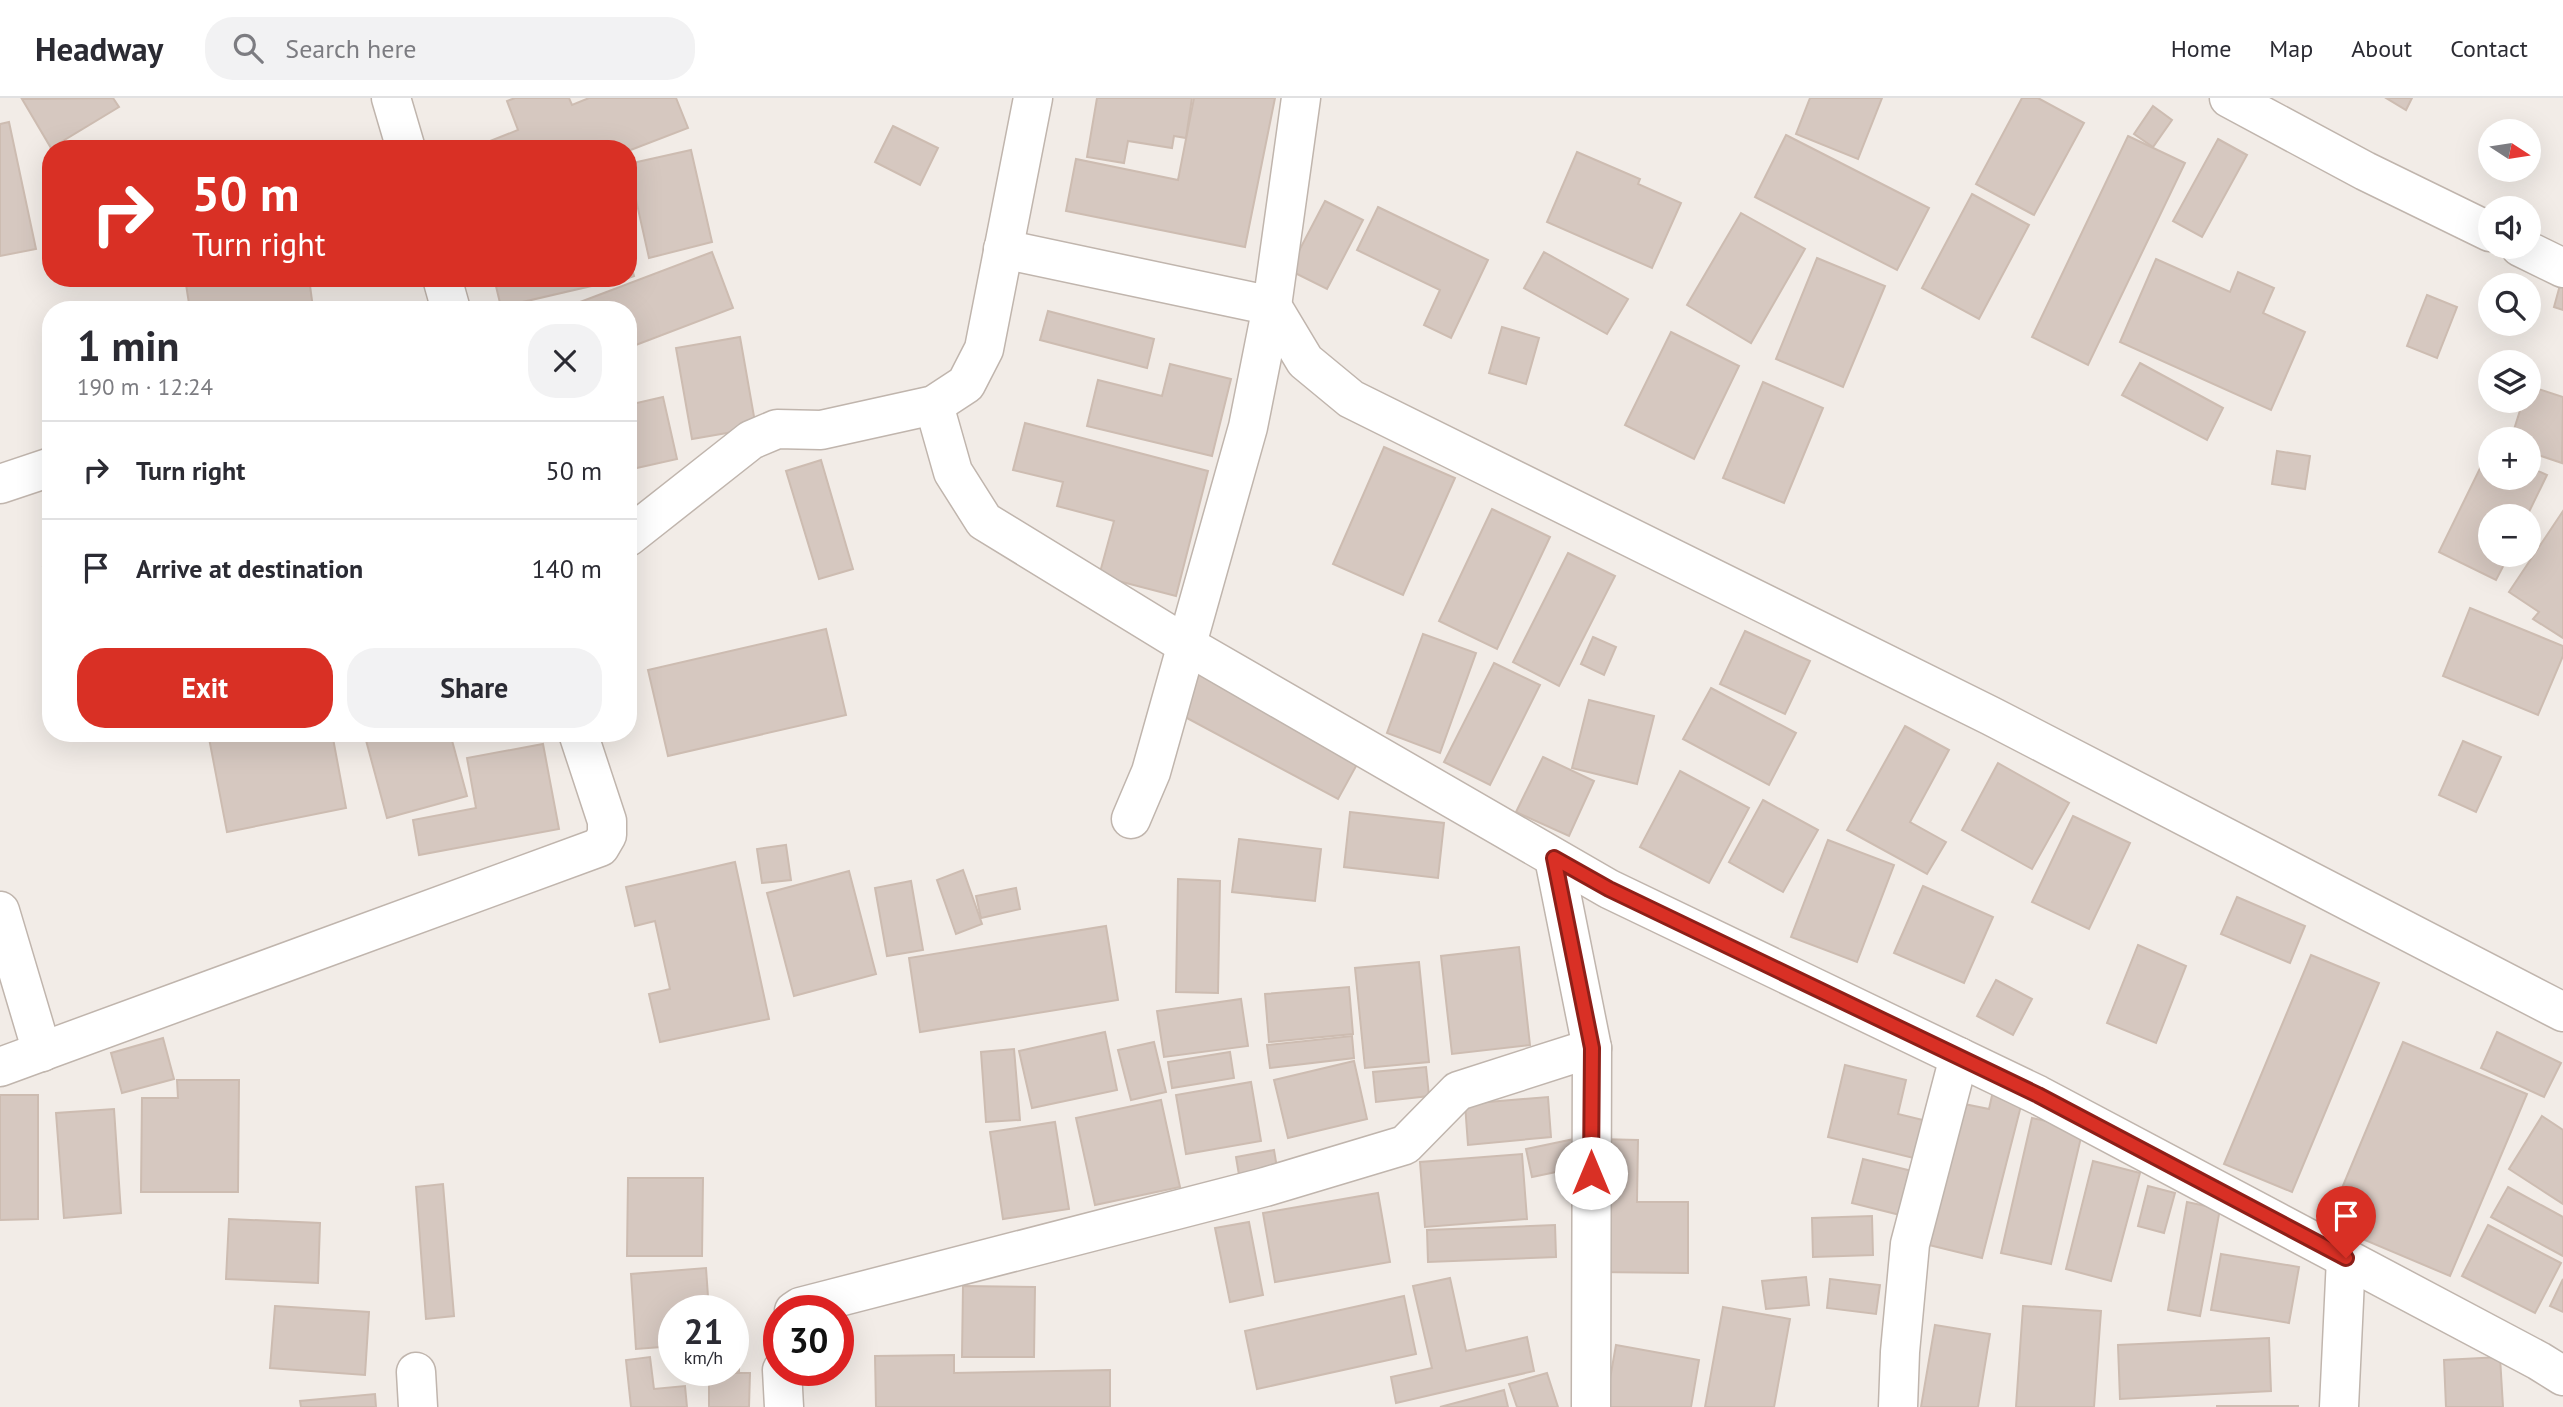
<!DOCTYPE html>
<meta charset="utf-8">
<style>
body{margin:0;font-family:"PT Sans",sans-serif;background:#f2f2f3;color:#2b2b33;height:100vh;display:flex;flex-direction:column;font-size:26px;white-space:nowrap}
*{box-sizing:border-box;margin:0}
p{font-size:23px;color:#7c7c81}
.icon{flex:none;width:38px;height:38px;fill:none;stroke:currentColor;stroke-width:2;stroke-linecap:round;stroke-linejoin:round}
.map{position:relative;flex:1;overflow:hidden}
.side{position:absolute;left:42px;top:203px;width:595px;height:441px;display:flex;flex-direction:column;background:#fff;border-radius:28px;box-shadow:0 7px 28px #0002}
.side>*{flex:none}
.top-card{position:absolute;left:42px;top:42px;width:595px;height:147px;border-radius:28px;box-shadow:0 7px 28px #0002;background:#d93025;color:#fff;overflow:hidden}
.needle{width:46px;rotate:102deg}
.controls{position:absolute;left:2478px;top:21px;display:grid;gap:14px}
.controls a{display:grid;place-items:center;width:63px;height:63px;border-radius:50%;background:#fff;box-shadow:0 7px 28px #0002;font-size:35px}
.speed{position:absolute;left:658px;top:1197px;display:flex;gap:14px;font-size:35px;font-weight:700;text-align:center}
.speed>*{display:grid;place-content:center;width:91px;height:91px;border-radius:50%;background:#fff;box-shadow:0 7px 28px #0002;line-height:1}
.speed small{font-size:18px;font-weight:400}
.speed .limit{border:10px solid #d22;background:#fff;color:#111}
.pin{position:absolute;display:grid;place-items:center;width:60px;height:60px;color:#fff;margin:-72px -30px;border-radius:50% 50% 50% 0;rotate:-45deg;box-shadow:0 0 7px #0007}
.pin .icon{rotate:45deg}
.me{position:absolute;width:77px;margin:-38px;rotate:0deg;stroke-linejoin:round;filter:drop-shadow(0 0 5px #0008)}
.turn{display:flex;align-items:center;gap:24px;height:147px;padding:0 35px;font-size:32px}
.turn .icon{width:91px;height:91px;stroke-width:2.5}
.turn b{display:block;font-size:49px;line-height:60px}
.round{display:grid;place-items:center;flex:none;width:74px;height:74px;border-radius:28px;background:#f2f2f3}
.head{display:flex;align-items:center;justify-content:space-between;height:119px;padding:0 35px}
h1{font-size:42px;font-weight:700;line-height:52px}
.primary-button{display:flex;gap:14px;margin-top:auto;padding:14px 35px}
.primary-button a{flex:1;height:80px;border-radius:28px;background:#d93025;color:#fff;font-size:28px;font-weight:700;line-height:80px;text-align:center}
.primary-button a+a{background:#f2f2f3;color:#2b2b33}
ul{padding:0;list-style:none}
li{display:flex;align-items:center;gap:21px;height:98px;padding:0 35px;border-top:2px solid #e1e1e2}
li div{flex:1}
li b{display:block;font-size:26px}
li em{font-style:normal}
header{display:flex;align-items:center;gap:42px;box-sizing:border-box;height:98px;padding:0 35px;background:#fff;border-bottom:2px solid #e1e1e2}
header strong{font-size:33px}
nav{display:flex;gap:38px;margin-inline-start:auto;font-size:24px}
.search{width:490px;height:63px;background:#f2f2f3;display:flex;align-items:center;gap:18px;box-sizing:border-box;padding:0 24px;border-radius:28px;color:#7c7c81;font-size:26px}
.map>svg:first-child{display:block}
.building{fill:#d6c8c0;stroke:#cdbcb1;stroke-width:2}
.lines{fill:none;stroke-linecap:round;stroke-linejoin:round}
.street-casing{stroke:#c0b5ad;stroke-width:41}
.street{stroke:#fff;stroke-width:38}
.route-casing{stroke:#8d1f18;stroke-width:18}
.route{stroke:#d93025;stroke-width:12}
</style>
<header>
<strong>Headway</strong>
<div class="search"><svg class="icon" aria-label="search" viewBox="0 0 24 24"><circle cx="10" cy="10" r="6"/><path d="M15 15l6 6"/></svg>Search here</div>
<nav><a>Home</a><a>Map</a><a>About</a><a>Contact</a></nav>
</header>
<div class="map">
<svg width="2563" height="1309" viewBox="0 0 2563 1309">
<rect width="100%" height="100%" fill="#f2ece7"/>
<g class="building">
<polygon points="113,0 119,9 51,50 22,1"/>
<polygon points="515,0 569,0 572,7 589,0 676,0 688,30 628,53 628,51 470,51 518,32 507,3"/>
<polygon points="1097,0 1192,0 1186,40 1174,38 1172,50 1128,43 1124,65 1087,59"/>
<polygon points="1194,0 1275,0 1245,149 1066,113 1076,61 1178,82"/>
<polygon points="1810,0 1882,0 1858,61 1796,36"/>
<polygon points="2022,0 2038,0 2084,25 2034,117 1976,86"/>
<polygon points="2386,0 2412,0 2406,12"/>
<polygon points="2153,8 2172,22 2153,49 2134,36"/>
<polygon points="9,24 36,151 0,158 0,26"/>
<polygon points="893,28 938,50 920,87 875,64"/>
<polygon points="1786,37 1929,110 1897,172 1755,99"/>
<polygon points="2128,38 2185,65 2088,267 2032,239"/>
<polygon points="2218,41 2247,57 2202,139 2173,123"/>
<polygon points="691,52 712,144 649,160 628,66"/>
<polygon points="1577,54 1640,81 1638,86 1681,105 1652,170 1547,124"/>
<polygon points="1972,96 2029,127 1979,221 1922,190"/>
<polygon points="1325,103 1363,122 1327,191 1289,172"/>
<polygon points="1378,109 1488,162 1451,240 1424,227 1440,192 1357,152"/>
<polygon points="1741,115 1805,151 1751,245 1687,207"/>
<polygon points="712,154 733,210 628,250 628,212 559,212"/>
<polygon points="1544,154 1628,201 1607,236 1524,190"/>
<polygon points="628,155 634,178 628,180"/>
<polygon points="1817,160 1885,188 1843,289 1776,261"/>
<polygon points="2156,161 2230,194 2238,174 2274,190 2263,215 2305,234 2271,312 2120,244"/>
<polygon points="185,180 309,180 313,210 190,212"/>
<polygon points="494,180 626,180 501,209"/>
<polygon points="2560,187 2563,187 2563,212 2554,209"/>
<polygon points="2427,197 2457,209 2437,260 2407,248"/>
<polygon points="1048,213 1154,241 1147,270 1040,242"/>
<polygon points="1502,229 1539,240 1526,286 1489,275"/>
<polygon points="1671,234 1739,268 1694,361 1625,327"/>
<polygon points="740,239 756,330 692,341 676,250"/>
<polygon points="2140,265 2223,310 2207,342 2122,297"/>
<polygon points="1170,266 1231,281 1212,358 1087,328 1098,282 1162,298"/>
<polygon points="1763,284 1823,310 1784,405 1723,380"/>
<polygon points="2529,288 2563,299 2562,365 2529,354 2529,341 2511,341 2523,303 2529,303"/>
<polygon points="663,299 677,361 628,372 628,307"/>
<polygon points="1025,325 1208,373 1176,498 1099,478 1114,423 1057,408 1063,384 1013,372"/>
<polygon points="1384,349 1455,380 1403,497 1333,466"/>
<polygon points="2490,350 2490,380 2529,380 2529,369 2547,377 2527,418 2490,418 2490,457 2509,457 2496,482 2439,454"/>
<polygon points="2277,353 2310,358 2305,391 2272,386"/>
<polygon points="821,362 853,471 819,481 786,373"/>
<polygon points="1492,411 1550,439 1497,551 1439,523"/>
<polygon points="2563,413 2563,540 2533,521 2539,514 2509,494"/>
<polygon points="1568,455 1615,478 1559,588 1513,564"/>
<polygon points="51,468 51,519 43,469"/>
<polygon points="2470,510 2563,548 2563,558 2538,617 2443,578"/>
<polygon points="826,531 846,617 668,658 648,572"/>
<polygon points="1745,533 1810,563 1785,616 1720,586"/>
<polygon points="1423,536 1476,555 1440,655 1387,635"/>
<polygon points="1593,539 1616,549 1604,577 1581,566"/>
<polygon points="1494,565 1540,587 1490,687 1444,664"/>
<polygon points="1194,570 1361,659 1338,701 1172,612"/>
<polygon points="1711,590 1796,635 1769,687 1683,641"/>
<polygon points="1589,602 1654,618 1637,686 1572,670"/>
<polygon points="1905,628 1949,652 1910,724 1946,744 1927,776 1847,732"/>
<polygon points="93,635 112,635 95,641"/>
<polygon points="208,635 332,635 346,710 227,734"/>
<polygon points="364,635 450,635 467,698 387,720"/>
<polygon points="2463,643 2501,659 2476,714 2439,697"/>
<polygon points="543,646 559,731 419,757 413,722 476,710 467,660"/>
<polygon points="1543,659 1594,683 1569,738 1516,714"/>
<polygon points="1998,665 2069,705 2032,771 1962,732"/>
<polygon points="1680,673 1749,710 1709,785 1640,749"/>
<polygon points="1763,702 1818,732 1783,794 1729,764"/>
<polygon points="1350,714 1444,725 1438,780 1344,769"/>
<polygon points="2073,718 2130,745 2089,831 2032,804"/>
<polygon points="1239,741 1321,751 1315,803 1232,794"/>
<polygon points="1828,742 1894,767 1857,864 1791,839"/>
<polygon points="786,747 791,782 762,785 757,751"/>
<polygon points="735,764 769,921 660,944 649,896 670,891 655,823 635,828 626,789"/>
<polygon points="963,772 982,826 956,836 937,782"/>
<polygon points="849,773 876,876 794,898 767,795"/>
<polygon points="1178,781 1220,783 1218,895 1176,894"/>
<polygon points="911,783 923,852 887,858 875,790"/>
<polygon points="1923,788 1993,819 1964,885 1894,855"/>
<polygon points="1016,790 1020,811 981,820 976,798"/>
<polygon points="2237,799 2305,828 2290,865 2221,836"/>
<polygon points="1106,828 1118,902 920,934 909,860"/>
<polygon points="2138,847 2186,868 2156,945 2107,925"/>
<polygon points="1519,849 1530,947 1452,956 1441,858"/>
<polygon points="2311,857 2379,885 2292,1094 2224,1066"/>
<polygon points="1419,864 1429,964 1365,970 1355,870"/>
<polygon points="1996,882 2032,901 2013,937 1977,918"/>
<polygon points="1349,889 1353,936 1269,944 1265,896"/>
<polygon points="1241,901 1248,948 1164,959 1157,913"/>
<polygon points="1105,934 1117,992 1032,1010 1019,953"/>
<polygon points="2497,934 2561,965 2544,999 2481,970"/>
<polygon points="1352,938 1354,960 1270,970 1267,947"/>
<polygon points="163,940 174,981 122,995 111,955"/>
<polygon points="1154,944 1166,994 1131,1002 1118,952"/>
<polygon points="2403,944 2527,996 2450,1178 2327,1126"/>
<polygon points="1014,951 1020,1022 986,1024 981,954"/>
<polygon points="1230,954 1234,980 1172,990 1168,964"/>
<polygon points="1354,963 1367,1021 1288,1040 1274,982"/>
<polygon points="1845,967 1906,982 1898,1016 1931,1024 1922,1062 1828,1039"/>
<polygon points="1426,969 1429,998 1376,1004 1373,974"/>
<polygon points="177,982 239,982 238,1094 141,1094 142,1000 178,1000"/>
<polygon points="1251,984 1261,1043 1186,1056 1176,997"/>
<polygon points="1993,993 2023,1000 1982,1160 1929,1147 1964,1006 1989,1011"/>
<polygon points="0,997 38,997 38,1121 0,1122"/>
<polygon points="1548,999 1551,1039 1468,1047 1465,1006"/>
<polygon points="1161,1002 1180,1089 1095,1107 1076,1020"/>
<polygon points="114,1011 121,1115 64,1120 56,1015"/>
<polygon points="2542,1018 2563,1032 2563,1106 2509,1071"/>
<polygon points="2032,1020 2083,1031 2051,1166 2001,1155"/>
<polygon points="1055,1024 1069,1111 1003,1121 990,1034"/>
<polygon points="1574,1041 1580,1069 1532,1079 1526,1051"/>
<polygon points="1598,1041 1638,1042 1637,1104 1688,1104 1688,1175 1596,1174"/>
<polygon points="1274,1052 1278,1076 1240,1083 1236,1059"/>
<polygon points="1522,1056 1527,1121 1425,1129 1420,1064"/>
<polygon points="1863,1061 1912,1073 1900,1117 1852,1105"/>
<polygon points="2093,1063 2140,1075 2111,1183 2066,1171"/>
<polygon points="628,1080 703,1080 702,1158 627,1158"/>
<polygon points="443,1086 454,1218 426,1221 416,1089"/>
<polygon points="2148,1088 2175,1095 2164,1135 2138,1128"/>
<polygon points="2508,1089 2563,1119 2563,1158 2491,1119"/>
<polygon points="1378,1095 1390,1164 1275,1184 1263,1115"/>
<polygon points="2187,1104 2220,1111 2200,1218 2168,1212"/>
<polygon points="1872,1118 1873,1157 1813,1159 1812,1120"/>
<polygon points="229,1121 320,1125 318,1185 226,1181"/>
<polygon points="1249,1124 1263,1197 1230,1204 1215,1130"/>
<polygon points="1555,1127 1556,1159 1428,1164 1427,1132"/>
<polygon points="2488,1127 2561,1165 2535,1215 2462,1178"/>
<polygon points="2221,1156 2299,1169 2289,1225 2211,1212"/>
<polygon points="706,1170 709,1213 674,1213 674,1248 636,1251 631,1176"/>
<polygon points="1806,1179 1809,1207 1766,1211 1762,1183"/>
<polygon points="1450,1180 1466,1253 1527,1239 1534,1273 1396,1305 1391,1279 1432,1270 1413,1188"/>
<polygon points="1830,1181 1880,1187 1876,1216 1827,1210"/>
<polygon points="2563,1181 2563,1214 2550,1208"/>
<polygon points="963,1188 1035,1189 1034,1259 962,1259"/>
<polygon points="1404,1198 1416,1256 1257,1291 1245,1233"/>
<polygon points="275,1208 369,1214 365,1277 270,1270"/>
<polygon points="2023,1208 2101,1213 2094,1309 2016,1309"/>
<polygon points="1723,1209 1790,1221 1774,1309 1705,1309"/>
<polygon points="1935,1227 1990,1236 1978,1309 1921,1309"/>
<polygon points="2269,1240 2271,1293 2120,1301 2118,1247"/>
<polygon points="733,1247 739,1247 739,1273 686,1275 686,1272 733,1272"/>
<polygon points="1616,1247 1699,1262 1691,1309 1605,1309"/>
<polygon points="954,1257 954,1275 1110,1272 1110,1309 876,1309 875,1258"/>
<polygon points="650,1259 654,1291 685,1288 687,1309 631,1309 626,1262"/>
<polygon points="2500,1259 2503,1309 2446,1309 2444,1262"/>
<polygon points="709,1275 750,1275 749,1309 709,1309"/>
<polygon points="1547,1275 1558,1309 1517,1309 1509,1286"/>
<polygon points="1504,1292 1508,1309 1440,1309"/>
<polygon points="375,1296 376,1309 301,1309 300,1303"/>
<polygon points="2216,1308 2298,1308 2298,1309"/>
</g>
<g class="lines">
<defs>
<g id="street">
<polyline points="391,0 406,51"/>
<polyline points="2229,0 2365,73 2490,134"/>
<polyline points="2520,149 2563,170"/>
<polyline points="1003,151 1272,208 1305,263 1351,301 1991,618 2563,914"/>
<polyline points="442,180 451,212"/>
<polyline points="934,307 953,374 984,423 1188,548 1609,791 2038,997 2539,1263 2563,1278"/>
<polyline points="0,386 51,369"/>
<polyline points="628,439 751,342 777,331 821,332 934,307 966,286 984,251 1033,0"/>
<polyline points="1131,721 1151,674 1248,329 1272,208 1301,0"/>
<polyline points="1554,760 1592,950 1591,1309"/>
<polyline points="0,813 42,954"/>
<polyline points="0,969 600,749 607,737 607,723 578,635"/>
<polyline points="794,1213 800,1209 1265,1089 1405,1047 1458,993 1592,950"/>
<polyline points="782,1272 784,1309"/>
<polyline points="416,1274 418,1309"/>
<polyline points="1898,1309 1900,1254 1910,1146 1959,959"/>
<polyline points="2339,1309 2346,1160"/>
</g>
</defs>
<use href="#street" class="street-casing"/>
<use href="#street" class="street"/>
</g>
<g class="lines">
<defs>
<polyline id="route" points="1591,1075 1592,950 1554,760 1609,791 2038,997 2346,1160"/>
</defs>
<use href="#route" class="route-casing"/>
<use href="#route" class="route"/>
</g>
</svg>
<div class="controls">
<a><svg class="needle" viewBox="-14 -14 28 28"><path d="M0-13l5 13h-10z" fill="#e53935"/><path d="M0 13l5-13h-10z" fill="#7c7c81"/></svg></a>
<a><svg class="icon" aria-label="sound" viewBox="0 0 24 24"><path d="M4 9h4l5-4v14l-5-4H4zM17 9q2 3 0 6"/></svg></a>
<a><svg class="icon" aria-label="search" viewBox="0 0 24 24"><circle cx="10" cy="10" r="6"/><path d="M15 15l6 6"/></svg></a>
<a><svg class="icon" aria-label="layers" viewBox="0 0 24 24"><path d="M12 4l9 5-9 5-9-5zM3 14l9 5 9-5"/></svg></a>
<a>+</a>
<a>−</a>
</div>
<div class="speed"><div>21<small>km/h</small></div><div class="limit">30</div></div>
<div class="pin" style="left:2346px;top:1160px;background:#d93025"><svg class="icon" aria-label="arrive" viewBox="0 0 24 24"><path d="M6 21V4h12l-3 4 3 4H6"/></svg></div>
<svg class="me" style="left:1591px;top:1075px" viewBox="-20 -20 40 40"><circle r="19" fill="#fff"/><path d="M0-13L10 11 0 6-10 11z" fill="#d93025"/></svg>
<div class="top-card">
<div class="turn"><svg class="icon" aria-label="right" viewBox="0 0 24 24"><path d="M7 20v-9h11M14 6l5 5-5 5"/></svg><div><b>50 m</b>Turn right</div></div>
</div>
<section class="side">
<div class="head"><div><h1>1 min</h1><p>190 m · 12:24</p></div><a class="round"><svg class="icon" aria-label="close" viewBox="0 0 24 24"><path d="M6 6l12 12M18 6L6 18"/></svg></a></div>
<ul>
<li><svg class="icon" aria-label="right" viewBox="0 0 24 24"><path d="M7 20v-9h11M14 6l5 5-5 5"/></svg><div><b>Turn right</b></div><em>50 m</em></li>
<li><svg class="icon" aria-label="arrive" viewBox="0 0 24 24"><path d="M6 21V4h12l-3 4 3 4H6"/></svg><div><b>Arrive at destination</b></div><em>140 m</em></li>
</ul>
<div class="primary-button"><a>Exit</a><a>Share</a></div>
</section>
</div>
